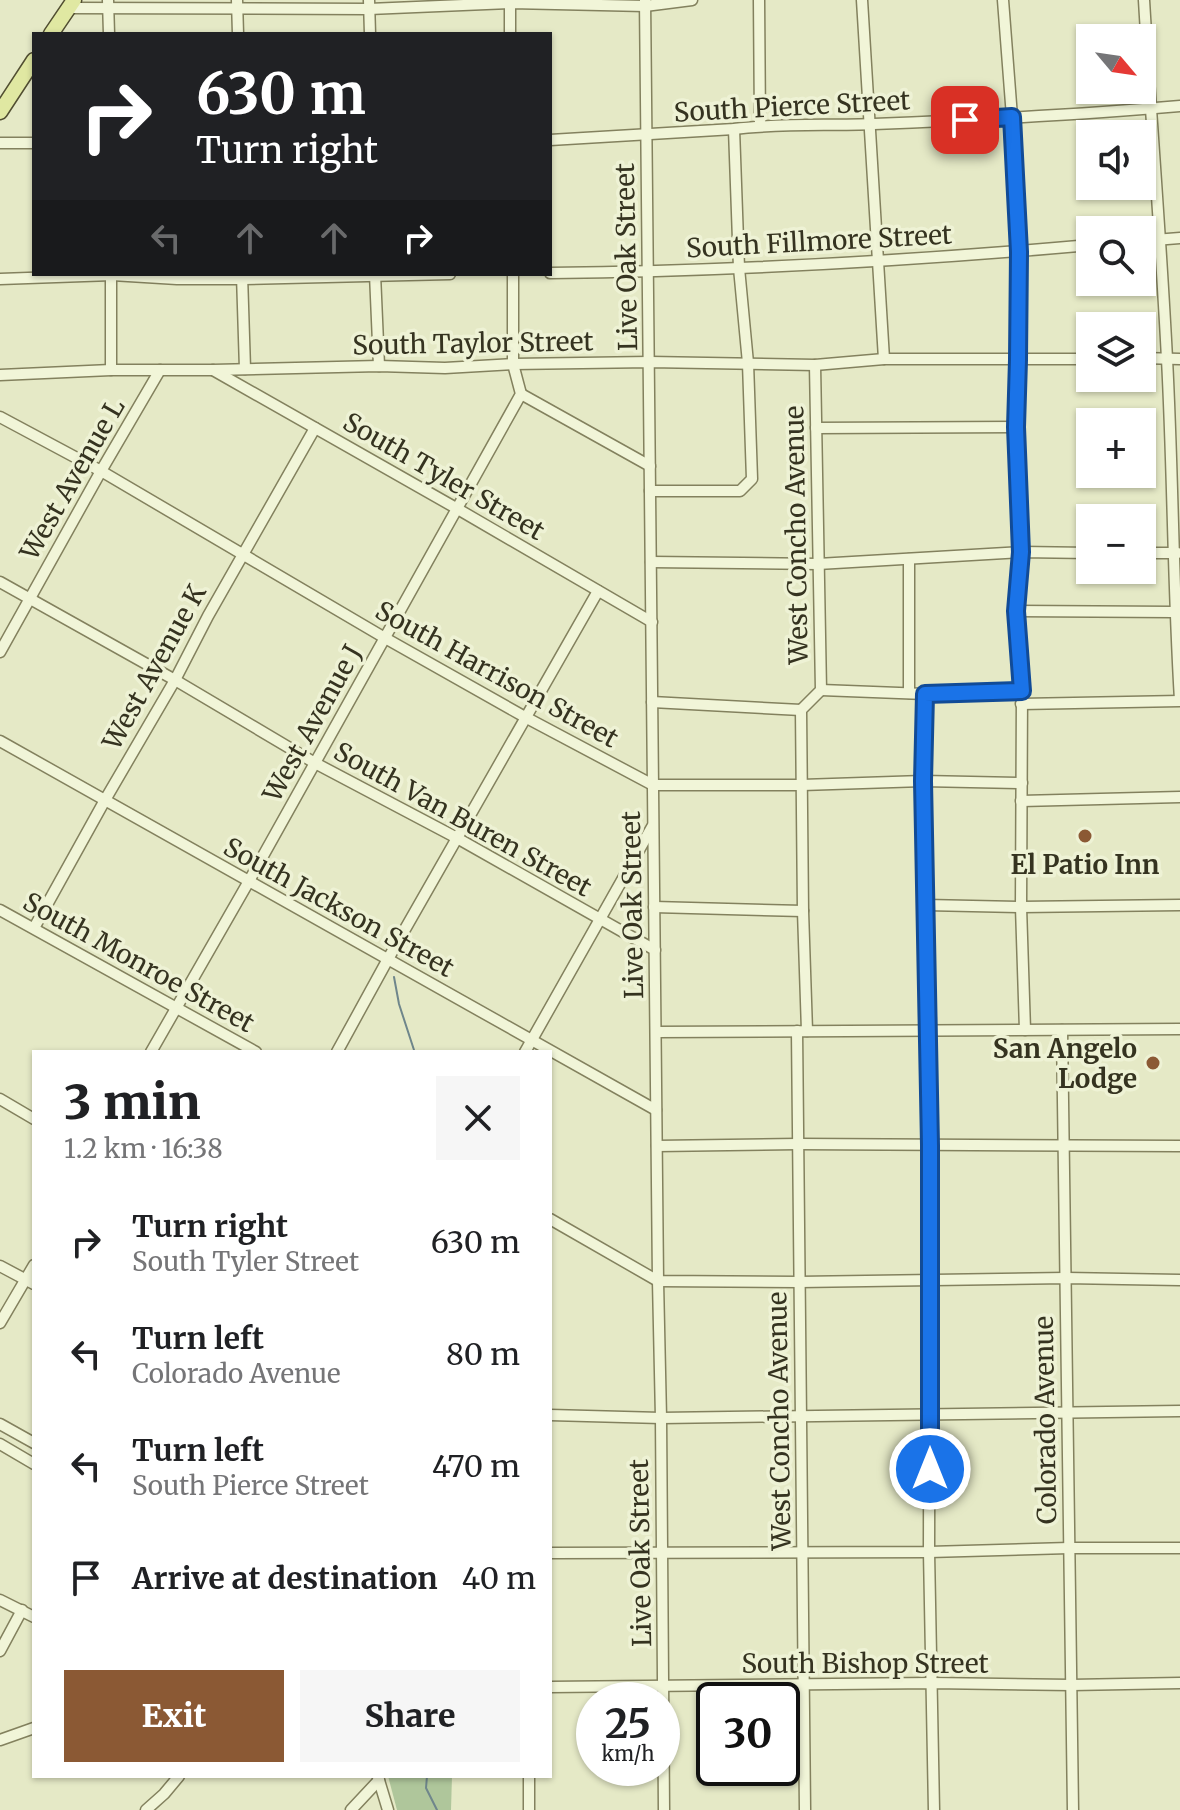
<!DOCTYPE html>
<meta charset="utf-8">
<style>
body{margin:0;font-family:Merriweather,serif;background:#f6f6f6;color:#202124;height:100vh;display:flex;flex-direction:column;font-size:30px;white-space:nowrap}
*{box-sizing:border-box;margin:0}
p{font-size:26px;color:#757577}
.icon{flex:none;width:44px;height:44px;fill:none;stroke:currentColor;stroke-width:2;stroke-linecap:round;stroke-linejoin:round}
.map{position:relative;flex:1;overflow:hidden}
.drawer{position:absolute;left:32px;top:1050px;width:520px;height:728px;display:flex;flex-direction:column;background:#fff;border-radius:0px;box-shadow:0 2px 6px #0004}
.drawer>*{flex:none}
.top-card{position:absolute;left:32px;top:32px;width:520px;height:244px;border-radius:0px;box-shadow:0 2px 6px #0004;background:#202124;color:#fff;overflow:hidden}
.needle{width:52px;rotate:119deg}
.fabs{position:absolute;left:1076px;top:24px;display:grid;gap:16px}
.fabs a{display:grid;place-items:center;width:80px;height:80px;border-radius:0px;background:#fff;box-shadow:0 2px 6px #0004;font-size:40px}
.speed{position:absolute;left:576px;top:1682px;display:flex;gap:16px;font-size:40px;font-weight:700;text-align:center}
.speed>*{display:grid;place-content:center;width:104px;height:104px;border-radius:50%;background:#fff;box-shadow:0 2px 6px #0004;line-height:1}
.speed small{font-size:20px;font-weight:400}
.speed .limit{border:4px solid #111;border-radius:12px;background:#fff;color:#111}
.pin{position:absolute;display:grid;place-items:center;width:68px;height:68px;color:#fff;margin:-34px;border-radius:16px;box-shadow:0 4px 12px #0006}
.me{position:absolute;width:88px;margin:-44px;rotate:0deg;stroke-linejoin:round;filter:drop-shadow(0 0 6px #0008)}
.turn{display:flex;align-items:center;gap:28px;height:168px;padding:0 32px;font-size:36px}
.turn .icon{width:104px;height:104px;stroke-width:2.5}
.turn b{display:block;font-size:56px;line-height:68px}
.lanes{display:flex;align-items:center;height:76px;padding:0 32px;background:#0003;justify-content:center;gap:40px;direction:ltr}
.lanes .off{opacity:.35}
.round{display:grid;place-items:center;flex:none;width:84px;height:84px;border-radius:0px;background:#f6f6f6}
.overview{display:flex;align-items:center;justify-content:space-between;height:136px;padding:0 32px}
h1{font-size:48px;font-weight:800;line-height:60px}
.button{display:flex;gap:16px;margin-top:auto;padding:16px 32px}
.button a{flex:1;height:92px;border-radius:0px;background:#8b5934;color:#fff;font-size:32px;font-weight:800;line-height:92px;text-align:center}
.button a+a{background:#f6f6f6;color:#202124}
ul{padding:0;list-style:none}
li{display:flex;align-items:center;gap:24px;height:112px;padding:0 32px}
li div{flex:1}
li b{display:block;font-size:30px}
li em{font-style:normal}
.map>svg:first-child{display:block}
.green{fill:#afc69b}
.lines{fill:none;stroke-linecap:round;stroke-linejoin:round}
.stream{stroke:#6f868b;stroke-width:2}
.minor-casing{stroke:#83815e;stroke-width:13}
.major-casing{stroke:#514e31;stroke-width:17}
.minor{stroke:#f1f5d8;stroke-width:10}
.major{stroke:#e0e8a2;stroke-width:14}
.route-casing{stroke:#114b97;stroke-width:20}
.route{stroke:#1a73e8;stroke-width:14}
.poi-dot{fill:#8b5934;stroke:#eef2d5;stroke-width:3}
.labels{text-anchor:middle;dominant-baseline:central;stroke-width:7;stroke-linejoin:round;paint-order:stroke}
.street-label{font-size:26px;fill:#353320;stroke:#eef2d5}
.poi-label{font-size:26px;font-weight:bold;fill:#353320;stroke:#eef2d5}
</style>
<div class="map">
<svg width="1180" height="1810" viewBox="0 0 1180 1810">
<rect width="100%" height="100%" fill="#e5e9c6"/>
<polygon class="green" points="388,1776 452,1776 451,1810 397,1810"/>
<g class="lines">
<g class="stream">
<polyline points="394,977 399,1004 414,1050"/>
<polyline points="427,1776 426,1788 437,1810"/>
</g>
<defs>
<g id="minor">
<polyline points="108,0 109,34"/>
<polyline points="237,0 238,34"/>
<polyline points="369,0 370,34"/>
<polyline points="645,0 658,1281 661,1418 664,1810"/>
<polyline points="759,0 760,125"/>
<polyline points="862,0 884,359"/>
<polyline points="1003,0 1012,117 1019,252 1018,360 1016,427 1021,552 1016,611 1022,691 1021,907 1025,1030"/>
<path d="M1144,0C1151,120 1161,239 1167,359C1173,472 1173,586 1180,700"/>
<polyline points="69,8 369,9 511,3 645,6 692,0"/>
<polyline points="510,34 510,0"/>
<path d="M550,140L734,129C780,123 827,126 874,124C976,120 1078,115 1180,106"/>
<polyline points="0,143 34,143"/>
<polyline points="1142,241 1180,238"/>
<path d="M550,273C730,271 910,261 1090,245"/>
<polyline points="375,274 379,366"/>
<polyline points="242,275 245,369"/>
<polyline points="0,279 112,275 177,279 243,279 450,274"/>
<polyline points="1142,358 1180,359"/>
<polyline points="111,370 111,274"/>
<polyline points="213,370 456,508 652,622"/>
<polyline points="0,375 111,370 213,370 379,366 445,368 513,364 650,362 815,365 884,359 1090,359"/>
<polyline points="521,394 650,466"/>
<polyline points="0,417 101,471 385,638 525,717 653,785 802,785 923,781 1022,783"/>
<polyline points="816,428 1016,427"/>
<polyline points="650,491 740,491 752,479 748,363 739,268 734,129"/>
<polyline points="1142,553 1178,553"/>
<polyline points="909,559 909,693"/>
<polyline points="651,562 818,564 1021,552 1090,553"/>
<polyline points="0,582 175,680 315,763 457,838 655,950"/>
<polyline points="1016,611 1174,612"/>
<polyline points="0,652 101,471 160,370"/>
<polyline points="821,690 925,694 1022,691"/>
<polyline points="925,694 923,781 930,1145 929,1552 934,1810"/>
<polyline points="652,702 801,710"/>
<polyline points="1021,704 1180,701"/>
<polyline points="0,741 656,1110"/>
<polyline points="1021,801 1180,797"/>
<polyline points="926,905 1021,907 1180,905"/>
<polyline points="654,907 803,911"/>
<polyline points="0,910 256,1052"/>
<polyline points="34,928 105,800 175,680 208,616 315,428"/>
<polyline points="1062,1030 1073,1810"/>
<polyline points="797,1031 805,1810"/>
<polyline points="807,1031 803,911 801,710 821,690 815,365"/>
<polyline points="656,1032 1180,1029"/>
<polyline points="151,1052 249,881 521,394 513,364 513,274"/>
<polyline points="337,1052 388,959 598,591"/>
<polyline points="525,1052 652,827"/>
<polyline points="0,1099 34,1119"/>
<polyline points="657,1146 798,1144 1180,1146"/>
<polyline points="550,1219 658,1281 799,1282 1066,1278 1180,1280"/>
<polyline points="0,1266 34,1284"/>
<polyline points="0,1323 34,1265"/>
<polyline points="550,1415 661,1418 1180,1411"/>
<polyline points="0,1424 34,1443"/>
<polyline points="0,1444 34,1464"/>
<polyline points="550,1553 929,1552 1069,1548 1180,1548"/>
<polyline points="0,1600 34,1617"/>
<polyline points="0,1651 22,1610"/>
<polyline points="550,1687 932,1683 1071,1685 1180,1683"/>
<polyline points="0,1740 34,1728"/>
<polyline points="378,1777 388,1810"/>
<polyline points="146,1810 164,1794 179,1776"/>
<polyline points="351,1810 379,1780"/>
<polyline points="529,1810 529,1776"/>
</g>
<g id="major">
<polyline points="51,34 74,0"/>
<polyline points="0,112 34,60"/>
</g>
</defs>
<use href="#minor" class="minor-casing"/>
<use href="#major" class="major-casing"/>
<use href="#minor" class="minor"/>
<use href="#major" class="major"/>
</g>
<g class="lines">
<defs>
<polyline id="route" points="930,1469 930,1145 923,781 925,694 1022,691 1016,611 1021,552 1016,427 1018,360 1019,252 1012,117 965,120"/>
</defs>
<use href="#route" class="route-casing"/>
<use href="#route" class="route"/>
</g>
<g class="poi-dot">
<circle cx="1085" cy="836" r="8"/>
<circle cx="1153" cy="1063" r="8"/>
</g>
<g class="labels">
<g class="street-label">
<text transform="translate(792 106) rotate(-3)">South Pierce Street</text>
<text transform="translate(819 241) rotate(-3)">South Fillmore Street</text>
<text transform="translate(626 257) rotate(-91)">Live Oak Street</text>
<text transform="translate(473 343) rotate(-1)">South Taylor Street</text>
<text transform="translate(444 476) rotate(30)">South Tyler Street</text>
<text transform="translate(72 479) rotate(-60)">West Avenue L</text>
<text transform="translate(796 535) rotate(-91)">West Concho Avenue</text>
<text transform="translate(154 667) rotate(-61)">West Avenue K</text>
<text transform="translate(497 674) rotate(29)">South Harrison Street</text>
<text transform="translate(312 723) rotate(-61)">West Avenue J</text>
<text transform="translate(463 819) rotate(29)">South Van Buren Street</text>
<text transform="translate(632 905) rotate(-91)">Live Oak Street</text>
<text transform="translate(339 907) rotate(29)">South Jackson Street</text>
<text transform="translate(139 962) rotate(29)">South Monroe Street</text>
<text transform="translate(1045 1420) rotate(-91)">Colorado Avenue</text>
<text transform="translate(779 1421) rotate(-91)">West Concho Avenue</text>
<text transform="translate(640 1553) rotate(-91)">Live Oak Street</text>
<text x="865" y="1663">South Bishop Street</text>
</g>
<g class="poi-label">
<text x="1085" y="864">El Patio Inn</text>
<text x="1137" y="1048" text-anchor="end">San Angelo<tspan x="1137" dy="30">Lodge</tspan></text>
</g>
</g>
</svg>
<div class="fabs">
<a><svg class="needle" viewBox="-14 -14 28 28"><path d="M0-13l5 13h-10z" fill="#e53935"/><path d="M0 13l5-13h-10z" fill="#757577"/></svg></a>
<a><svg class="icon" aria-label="sound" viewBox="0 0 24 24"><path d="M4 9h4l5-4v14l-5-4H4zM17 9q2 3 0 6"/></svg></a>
<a><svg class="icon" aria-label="search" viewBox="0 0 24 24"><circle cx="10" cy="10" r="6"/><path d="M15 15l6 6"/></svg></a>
<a><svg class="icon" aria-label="layers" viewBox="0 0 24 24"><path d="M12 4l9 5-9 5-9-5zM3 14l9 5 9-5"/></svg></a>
<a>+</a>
<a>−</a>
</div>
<div class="speed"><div>25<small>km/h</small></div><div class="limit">30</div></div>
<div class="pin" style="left:965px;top:120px;background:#d93025"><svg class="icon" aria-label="arrive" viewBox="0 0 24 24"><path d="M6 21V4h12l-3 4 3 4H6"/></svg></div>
<svg class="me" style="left:930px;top:1469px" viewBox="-20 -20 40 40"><circle r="17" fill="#1a73e8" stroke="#fff" stroke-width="3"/><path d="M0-11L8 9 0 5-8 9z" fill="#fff"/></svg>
<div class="top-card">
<div class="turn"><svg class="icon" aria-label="right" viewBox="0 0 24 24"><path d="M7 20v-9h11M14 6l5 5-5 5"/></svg><div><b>630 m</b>Turn right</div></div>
<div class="lanes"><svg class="icon off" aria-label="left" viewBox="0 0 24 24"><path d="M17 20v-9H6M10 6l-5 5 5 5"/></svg><svg class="icon off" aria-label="ahead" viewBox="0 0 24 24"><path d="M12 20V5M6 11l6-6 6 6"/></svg><svg class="icon off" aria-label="ahead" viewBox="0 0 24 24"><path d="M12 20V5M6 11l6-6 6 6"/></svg><svg class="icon" aria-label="right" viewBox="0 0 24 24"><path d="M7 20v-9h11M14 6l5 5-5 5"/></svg></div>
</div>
<section class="drawer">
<div class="overview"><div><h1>3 min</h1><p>1.2 km · 16:38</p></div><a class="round"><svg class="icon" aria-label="close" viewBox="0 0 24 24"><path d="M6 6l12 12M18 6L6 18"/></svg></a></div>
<ul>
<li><svg class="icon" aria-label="right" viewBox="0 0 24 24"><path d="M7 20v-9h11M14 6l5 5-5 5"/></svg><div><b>Turn right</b><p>South Tyler Street</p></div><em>630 m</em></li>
<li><svg class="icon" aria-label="left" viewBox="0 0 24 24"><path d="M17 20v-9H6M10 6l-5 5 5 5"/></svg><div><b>Turn left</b><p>Colorado Avenue</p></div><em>80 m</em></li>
<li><svg class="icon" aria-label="left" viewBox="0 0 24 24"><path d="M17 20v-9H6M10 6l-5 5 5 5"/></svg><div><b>Turn left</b><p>South Pierce Street</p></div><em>470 m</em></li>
<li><svg class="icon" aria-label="arrive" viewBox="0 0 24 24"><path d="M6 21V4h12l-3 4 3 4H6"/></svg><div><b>Arrive at destination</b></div><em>40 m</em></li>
</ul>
<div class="button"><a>Exit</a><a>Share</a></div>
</section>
</div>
